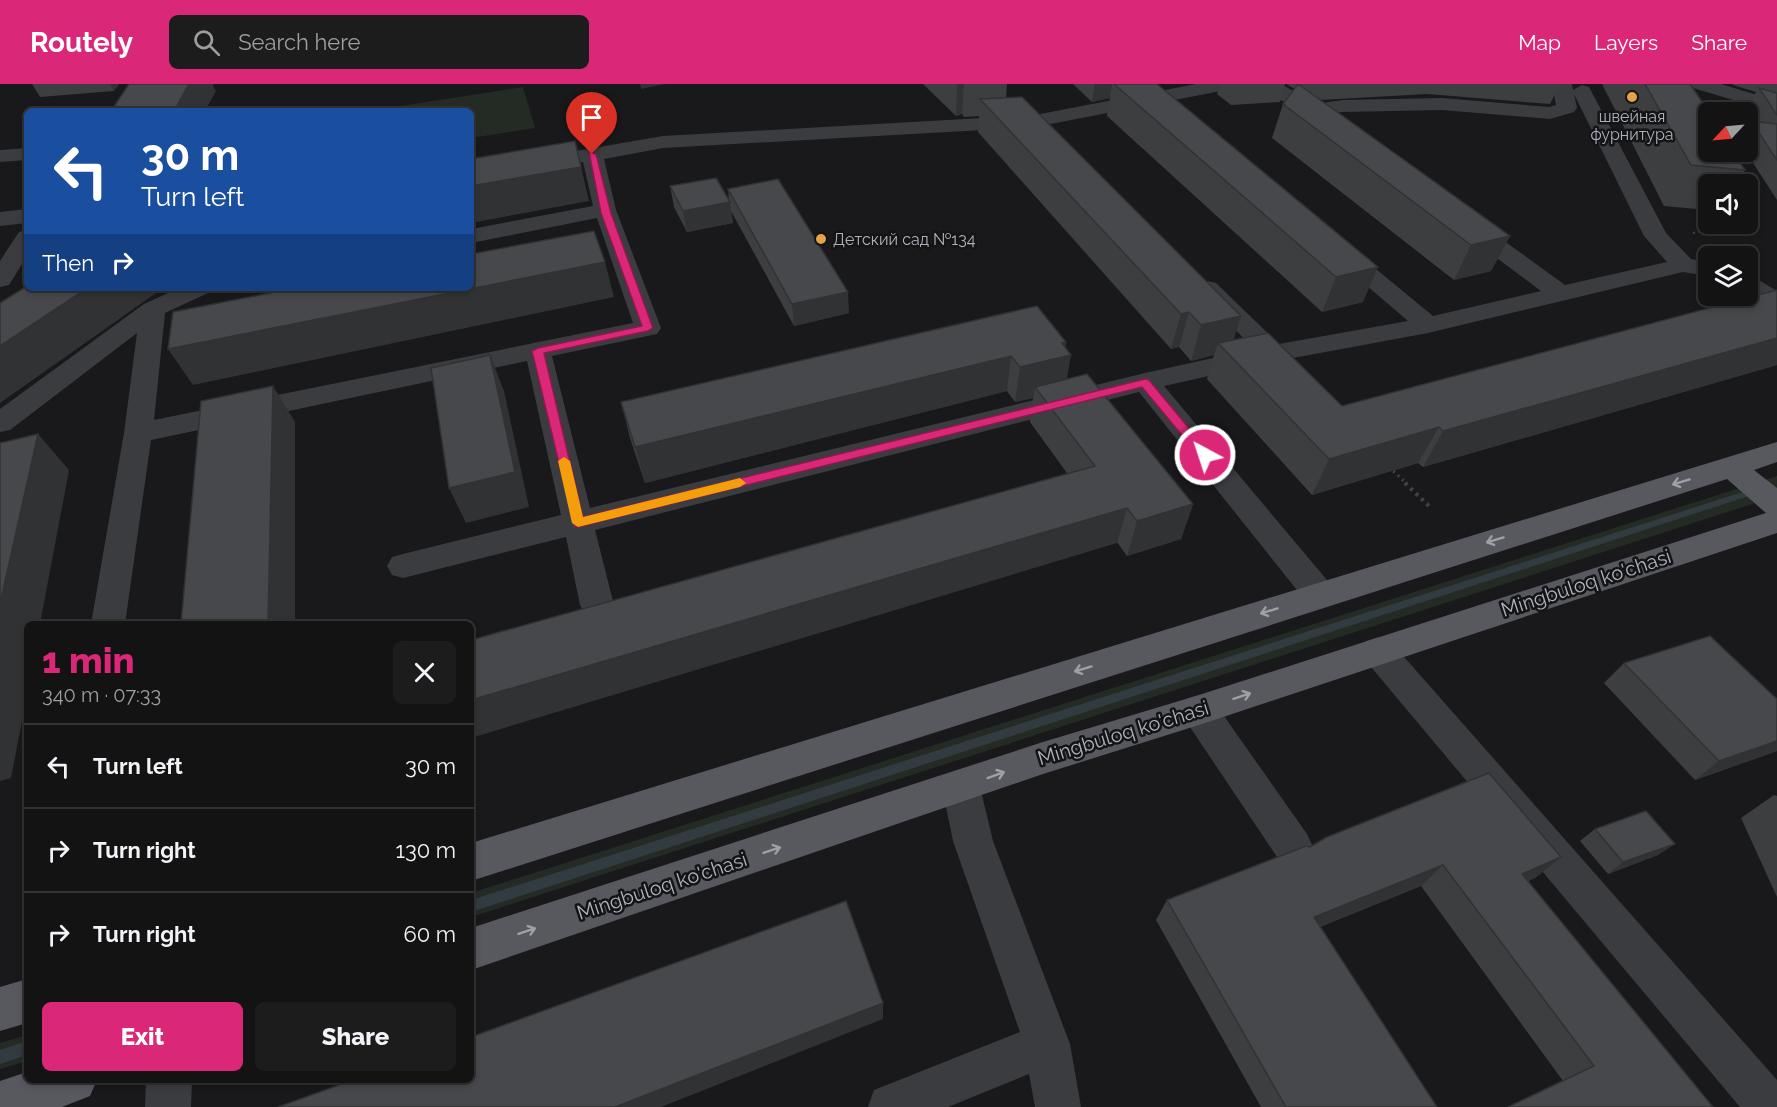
<!DOCTYPE html>
<meta charset="utf-8">
<style>
body{margin:0;font-family:Raleway,sans-serif;background:#1c1c1d;color:#f1f3f6;height:100vh;display:flex;flex-direction:column;font-size:22px;white-space:nowrap}
*{box-sizing:border-box;margin:0}
p{font-size:20px;color:#9d9ea0}
.icon{flex:none;width:33px;height:33px;fill:none;stroke:currentColor;stroke-width:2;stroke-linecap:round;stroke-linejoin:round}
.map{position:relative;flex:1;overflow:hidden}
.side{position:absolute;left:24px;top:537px;width:450px;height:462px;display:flex;flex-direction:column;background:#131314;border-radius:9px;box-shadow:0 3px 9px #0003,0 0 0 2px #323234}
.side>*{flex:none}
.guide{position:absolute;left:24px;top:24px;width:450px;height:183px;border-radius:9px;box-shadow:0 3px 9px #0003,0 0 0 2px #323234;background:#1a4fa0;color:#fff;overflow:hidden}
.needle{width:39px;rotate:244deg}
.tools{position:absolute;left:1698px;top:18px;display:grid;gap:12px}
.tools a{display:grid;place-items:center;width:60px;height:60px;border-radius:9px;background:#131314;box-shadow:0 3px 9px #0003,0 0 0 2px #323234;font-size:30px}
.pin{position:absolute;display:grid;place-items:center;width:51px;height:51px;color:#fff;margin:-62px -26px;border-radius:50% 50% 50% 0;rotate:-45deg;box-shadow:0 0 6px #0007}
.pin .icon{rotate:45deg}
.me{position:absolute;width:66px;margin:-33px;rotate:320deg;stroke-linejoin:round;filter:drop-shadow(0 0 4px #0008)}
.turn{display:flex;align-items:center;gap:21px;height:126px;padding:0 18px;font-size:27px}
.turn .icon{width:78px;height:78px;stroke-width:2.5}
.turn b{display:block;font-size:42px;line-height:51px}
.then{display:flex;align-items:center;height:57px;padding:0 18px;background:#0003;gap:12px;font-size:22px}
.round{display:grid;place-items:center;flex:none;width:63px;height:63px;border-radius:9px;background:#1c1c1d}
.overview{display:flex;align-items:center;justify-content:space-between;height:102px;padding:0 18px}
h1{font-size:36px;font-weight:800;line-height:45px;color:#db2777}
.action{display:flex;gap:12px;margin-top:auto;padding:12px 18px}
.action a{flex:1;height:69px;border-radius:9px;background:#db2777;color:#fff;font-size:24px;font-weight:800;line-height:69px;text-align:center}
.action a+a{background:#1c1c1d;color:#f1f3f6}
ul{padding:0;list-style:none}
li{display:flex;align-items:center;gap:18px;height:84px;padding:0 18px;border-top:2px solid #323234}
li div{flex:1}
li b{display:block;font-size:22px}
li em{font-style:normal}
header{display:flex;align-items:center;gap:36px;box-sizing:border-box;height:84px;padding:0 30px;background:#db2777;color:#fff}
header strong{font-size:28px}
nav{display:flex;gap:33px;margin-inline-start:auto;font-size:21px}
.search{width:420px;height:54px;background:#1c1c1d;display:flex;align-items:center;gap:15px;box-sizing:border-box;padding:0 21px;border-radius:9px;color:#9d9ea0;font-size:22px}
.map>svg:first-child{display:block}
.green{fill:#242b24}
.lines{fill:none;stroke-linecap:round;stroke-linejoin:round}
.stream{fill:#323b40;fill-rule:evenodd}
.path-far2{stroke:#414347;stroke-width:2;stroke-dasharray:2 3;stroke-linecap:butt}
.path-far1{stroke:#414347;stroke-width:3;stroke-dasharray:2 4;stroke-linecap:butt}
.path{stroke:#414347;stroke-width:4;stroke-dasharray:3 4.5;stroke-linecap:butt}
.minor{fill:#3b3c40;fill-rule:evenodd}
.major{fill:#57595f;fill-rule:evenodd}
.wall{fill:#3c3e40}
.shaded-wall{fill:#313234}
.building{fill:#46484b;stroke:#313234;stroke-width:1.5}
.oneway{stroke:#9ca0a8}
.route{fill:#db2777;stroke:#8e194d;stroke-width:1.5}
.slow{fill:#f59e0b}
.poi-dot{fill:#e2a34b;stroke:#141416;stroke-width:2}
.labels{text-anchor:middle;dominant-baseline:central;stroke-width:5;stroke-linejoin:round;paint-order:stroke}
.far-poi-label{font-size:16px;fill:#adb2ba;stroke:#141416}
.street-label{font-size:20px;fill:#adb2ba;stroke:#141416}
</style>
<header>
<strong>Routely</strong>
<div class="search"><svg class="icon" aria-label="search" viewBox="0 0 24 24"><circle cx="10" cy="10" r="6"/><path d="M15 15l6 6"/></svg>Search here</div>
<nav><a>Map</a><a>Layers</a><a>Share</a></nav>
</header>
<div class="map">
<svg width="1777" height="1023" viewBox="0 0 1777 1023">
<rect width="100%" height="100%" fill="#19191b"/>
<g class="green">
<polygon points="523,3 535,44 471,54 471,27 368,27"/>
<polygon points="1777,392 1777,412 471,833 471,809"/>
<polygon points="27,951 27,977 0,985 0,959"/>
</g>
<g class="lines">
<g class="stream">
<polygon points="1755,404 1758,405 1760,407 1758,409 471,828 471,816"/>
<polygon points="27,957 27,971 0,980 0,966"/>
</g>
<polyline class="path-far2" points="1693,149 1715,144 1720,140"/>
<polyline class="path-far1" points="1389,383 1407,400"/>
<polyline class="path" points="1405,399 1429,422"/>
<g class="minor">
<path d="M1196,0H1236L1233,4L1226,6L1035,43L663,64L604,75L616,126L661,244L657,250L552,272L590,424L1145,289L1254,265L1195,204L1198,199L1207,197L1216,199L1279,260L1408,237L1332,172L1328,167L1332,162L1340,160L1348,162L1433,232L1541,207L1458,145L1455,140L1458,135L1466,133L1474,135L1565,201L1667,178L1644,152L1574,10L1577,24L1574,28L1550,35L1442,26L1342,28L1313,33L1306,31L1260,4L1257,0H1281L1316,20L1342,16L1442,14L1549,23L1556,21L1552,0H1572L1573,6L1582,1L1589,3L1666,149L1691,175L1708,178V192L1683,188L1428,249L1293,274L1301,284L1297,290C1283,294 1277,289 1267,279L1164,302L1332,502L1336,511L1332,520L1320,524L1308,520L1139,308L595,446L614,521L609,530L597,534L585,530L580,521L566,453L403,494L392,491L387,482L392,473L403,470L561,431L527,277L151,356L125,540H91L124,349L137,249L10,346L0,348V325L144,220L179,204H211L208,209L165,229L154,336L633,239L597,134L471,159V145L593,122L583,78L471,97V85L663,52L1035,31Z"/>
<polygon points="1690,0 1721,0 1777,17 1777,29 1693,4"/>
<polygon points="27,64 27,76 0,78 0,66"/>
<polygon points="27,125 27,139 0,142 0,128"/>
<polygon points="27,146 27,172 9,201 0,203 0,177 19,148"/>
<polygon points="1748,193 1757,195 1777,207 1777,226 1768,223 1748,210"/>
<polygon points="1378,553 1390,557 1777,996 1777,1023 1740,1023 1366,577 1361,567 1366,557"/>
<polygon points="1199,611 1212,615 1307,750 1313,763 1307,776 1293,782 1279,776 1186,637 1181,626 1186,615"/>
<polygon points="961,686 974,691 980,703 993,757 1070,960 1081,1023 1035,1023 1029,990 948,1023 868,1023 874,1006 1020,948 953,757 942,703 948,691"/>
<polygon points="146,996 192,996 191,1023 145,1023"/>
</g>
<g class="major">
<polygon points="1777,358 1777,378 1754,386 1777,404 1777,449 1199,641 1043,690 471,886 471,844 1043,658 1199,611 1766,429 1727,395 471,797 471,759"/>
<polygon points="27,895 27,939 0,947 0,903"/>
<polygon points="27,988 27,996 97,996 90,1012 62,1023 0,1023 0,997"/>
</g>
</g>
<g class="wall">
<polygon points="32,0 119,0 114,7 40,13"/>
<polygon points="923,0 1007,0 1006,14 1234,256 1342,322 1777,206 1777,281 1423,383 1418,379 1312,411 1207,295 1214,271 1191,277 1179,263 1171,265 978,48 979,32 964,33 962,30 956,32"/>
<polygon points="1073,0 1157,0 1363,218 1322,228 1107,32 1110,14 1092,18"/>
<polygon points="1220,0 1285,0 1280,18 1231,21 1217,10"/>
<polygon points="1286,0 1560,0 1550,20 1427,10 1320,16 1510,152 1491,187 1454,196 1272,54 1283,20 1295,5"/>
<polygon points="1602,0 1690,0 1745,86 1735,100 1708,100 1708,126 1664,122"/>
<polygon points="1732,0 1777,0 1777,116 1746,68 1748,68 1748,43 1751,37 1757,38 1747,22 1756,8 1733,1"/>
<polygon points="670,102 729,117 728,105 849,229 794,242 731,127 733,139 687,148 674,123"/>
<polygon points="1066,258 1065,264 1067,295 1193,420 1181,455 1127,472 1030,338 1033,314 1015,318 1007,307 645,399 630,354 621,318"/>
<polygon points="1624,579 1777,615 1777,667 1695,696 1604,599"/>
<polygon points="1774,711 1777,712 1777,813 1741,734"/>
<polygon points="1595,745 1658,771 1608,790 1580,757"/>
<polygon points="1310,763 1561,773 1535,794 1528,797 1713,1023 1563,997 1421,802 1320,843 1437,1023 1261,1023 1156,836 1167,816"/>
</g>
<g class="shaded-wall">
<polygon points="110,0 119,0 114,7"/>
<polygon points="189,0 214,0 213,2 216,7 205,27 174,27"/>
<polygon points="640,0 665,0 641,5"/>
<polygon points="957,0 964,0 962,30 956,32"/>
<polygon points="1095,0 1112,0 1110,14 1092,18"/>
<polygon points="575,57 589,117 471,139 471,102"/>
<polygon points="730,118 733,139 687,148 683,127"/>
<polygon points="1510,152 1491,187 1454,196 1471,161"/>
<polygon points="605,178 614,213 193,301 168,265"/>
<polygon points="1378,183 1363,218 1322,228 1336,193"/>
<polygon points="87,204 163,204 0,319 0,262"/>
<polygon points="848,208 849,229 794,242 792,220"/>
<polygon points="1189,228 1179,263 1171,265 1181,230"/>
<polygon points="1241,232 1230,268 1218,259 1214,271 1191,277 1201,241"/>
<polygon points="1777,254 1777,281 1423,383 1443,347"/>
<polygon points="1066,258 1064,272 1071,271 1065,306 1035,303 1033,314 1015,318 1020,283 1062,259"/>
<polygon points="490,271 504,307 529,423 466,439 449,404"/>
<polygon points="1011,272 1007,307 645,399 635,363"/>
<polygon points="273,302 295,338 295,540 268,540"/>
<polygon points="1439,343 1418,379 1312,411 1329,375"/>
<polygon points="38,350 69,386 40,540 27,540 27,611 11,694 0,697 0,520"/>
<polygon points="1193,420 1181,455 1127,472 1137,437"/>
<polygon points="1127,424 1117,459 471,654 471,616"/>
<polygon points="1777,657 1777,667 1695,696 1719,677"/>
<polygon points="1675,760 1658,771 1608,790 1623,778"/>
<polygon points="1561,773 1535,794 1497,810 1522,790"/>
<polygon points="1443,781 1421,802 1296,852 1314,833"/>
<polygon points="883,919 883,935 661,1023 615,1023"/>
</g>
<g class="building">
<polygon points="129,0 189,0 174,27 111,27"/>
<polygon points="1114,0 1157,0 1378,183 1336,193"/>
<polygon points="1298,0 1510,152 1471,161 1283,20"/>
<polygon points="1645,0 1690,0 1709,28 1708,68 1733,68 1745,86 1691,81"/>
<polygon points="1759,4 1777,9 1777,31"/>
<polygon points="1022,13 1241,232 1201,241 1189,228 1181,230 980,15"/>
<polygon points="1751,37 1777,40 1777,76"/>
<polygon points="575,57 581,83 471,102 471,75"/>
<polygon points="716,94 730,118 683,127 670,102"/>
<polygon points="778,95 848,208 792,220 728,105"/>
<polygon points="594,147 605,178 168,265 173,228 296,204 471,204 471,170"/>
<polygon points="27,202 27,204 87,204 0,262 0,219"/>
<polygon points="1777,206 1777,254 1443,347 1439,343 1329,375 1218,259 1268,249 1342,322"/>
<polygon points="1037,222 1066,258 1062,259 1071,271 1020,283 1011,272 635,363 621,318"/>
<polygon points="490,271 515,388 449,404 431,284"/>
<polygon points="1087,290 1193,420 1137,437 1127,424 471,616 471,556 1095,382 1035,303"/>
<polygon points="273,302 268,540 181,540 201,317"/>
<polygon points="38,350 0,520 0,359"/>
<polygon points="1710,552 1777,615 1777,657 1719,677 1624,579"/>
<polygon points="1489,689 1561,773 1522,790 1713,1023 1508,1023 1594,982 1443,781 1314,833 1437,1023 1286,1023 1167,816 1306,762 1310,763 1327,753"/>
<polygon points="1646,727 1675,760 1623,778 1595,745"/>
<polygon points="846,817 883,919 615,1023 278,1023 353,996 471,996 471,953"/>
</g>
<defs><path id="oneway-shaft" d="M-6 0H5M1.5-3L5.5 0L1.5 3" fill="none" stroke-width="1.6" stroke-linecap="round" stroke-linejoin="round" transform="scale(1.5)"/></defs>
<g class="oneway">
<use href="#oneway-shaft" transform="translate(1681 398) rotate(163)"/>
<use href="#oneway-shaft" transform="translate(1495 456) rotate(163)"/>
<use href="#oneway-shaft" transform="translate(1269 527) rotate(163)"/>
<use href="#oneway-shaft" transform="translate(1083 585) rotate(163)"/>
<use href="#oneway-shaft" transform="translate(1242 612) rotate(-18)"/>
<use href="#oneway-shaft" transform="translate(996 691) rotate(-20)"/>
<use href="#oneway-shaft" transform="translate(772 766) rotate(-18)"/>
<use href="#oneway-shaft" transform="translate(527 847) rotate(-18)"/>
</g>
<polygon class="route" points="589,68 596,70 611,129 653,244 648,247 544,269 583,433 1145,295 1149,296 1211,371 1210,374 1201,374 1142,303 578,443 574,442 532,267 538,264 642,242 601,129"/>
<polygon class="slow" points="564,373 570,377 583,433 740,394 746,399 740,403 578,443 572,439 558,377"/>
<g class="poi-dot">
<circle cx="1632" cy="13" r="6"/>
<circle cx="821" cy="155" r="6"/>
</g>
<g class="labels">
<g class="far-poi-label">
<text x="1632" y="32">швейная<tspan x="1632" dy="18">фурнитура</tspan></text>
<text x="833" y="155" text-anchor="start">Детский сад №134</text>
</g>
<g class="street-label">
<text transform="translate(1586 499) rotate(-18)">Mingbuloq ko'chasi</text>
<text transform="translate(1123 649) rotate(-17)">Mingbuloq ko'chasi</text>
<text transform="translate(662 802) rotate(-18)">Mingbuloq ko'chasi</text>
</g>
</g>
</svg>
<div class="tools">
<a><svg class="needle" viewBox="-14 -14 28 28"><path d="M0-13l5 13h-10z" fill="#e53935"/><path d="M0 13l5-13h-10z" fill="#9d9ea0"/></svg></a>
<a><svg class="icon" aria-label="sound" viewBox="0 0 24 24"><path d="M4 9h4l5-4v14l-5-4H4zM17 9q2 3 0 6"/></svg></a>
<a><svg class="icon" aria-label="layers" viewBox="0 0 24 24"><path d="M12 4l9 5-9 5-9-5zM3 14l9 5 9-5"/></svg></a>
</div>
<div class="pin" style="left:592px;top:70px;background:#d93025"><svg class="icon" aria-label="arrive" viewBox="0 0 24 24"><path d="M6 21V4h12l-3 4 3 4H6"/></svg></div>
<svg class="me" style="left:1205px;top:371px" viewBox="-20 -20 40 40"><circle r="17" fill="#db2777" stroke="#fff" stroke-width="3"/><path d="M0-11L8 9 0 5-8 9z" fill="#fff"/></svg>
<div class="guide">
<div class="turn"><svg class="icon" aria-label="left" viewBox="0 0 24 24"><path d="M17 20v-9H6M10 6l-5 5 5 5"/></svg><div><b>30 m</b>Turn left</div></div>
<div class="then">Then<svg class="icon" aria-label="right" viewBox="0 0 24 24"><path d="M7 20v-9h11M14 6l5 5-5 5"/></svg></div>
</div>
<section class="side">
<div class="overview"><div><h1>1 min</h1><p>340 m · 07:33</p></div><a class="round"><svg class="icon" aria-label="close" viewBox="0 0 24 24"><path d="M6 6l12 12M18 6L6 18"/></svg></a></div>
<ul>
<li><svg class="icon" aria-label="left" viewBox="0 0 24 24"><path d="M17 20v-9H6M10 6l-5 5 5 5"/></svg><div><b>Turn left</b></div><em>30 m</em></li>
<li><svg class="icon" aria-label="right" viewBox="0 0 24 24"><path d="M7 20v-9h11M14 6l5 5-5 5"/></svg><div><b>Turn right</b></div><em>130 m</em></li>
<li><svg class="icon" aria-label="right" viewBox="0 0 24 24"><path d="M7 20v-9h11M14 6l5 5-5 5"/></svg><div><b>Turn right</b></div><em>60 m</em></li>
</ul>
<div class="action"><a>Exit</a><a>Share</a></div>
</section>
</div>
